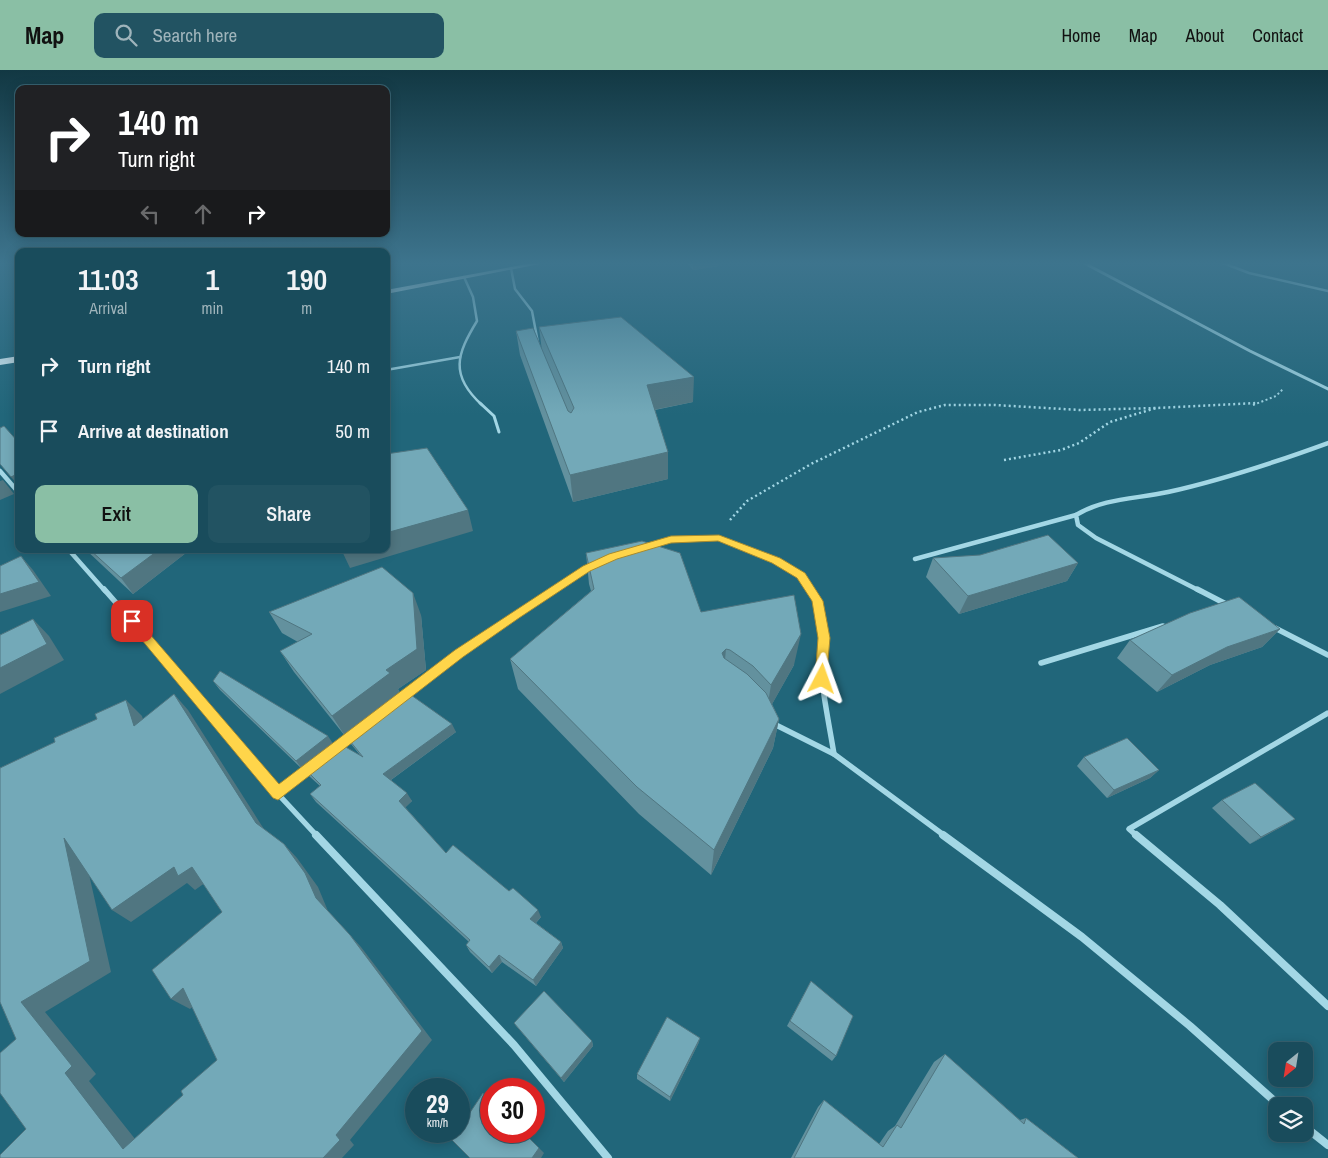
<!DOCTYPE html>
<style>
body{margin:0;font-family:"Archivo Narrow",sans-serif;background:#225362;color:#f1f3f6;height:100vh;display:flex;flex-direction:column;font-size:19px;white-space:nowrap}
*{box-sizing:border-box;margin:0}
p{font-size:16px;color:#9fb4bb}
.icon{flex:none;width:28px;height:28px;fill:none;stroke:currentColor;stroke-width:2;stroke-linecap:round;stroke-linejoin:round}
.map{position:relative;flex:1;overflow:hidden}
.sheet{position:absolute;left:15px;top:178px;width:375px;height:305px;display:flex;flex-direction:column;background:#194c5c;border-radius:10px;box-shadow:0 2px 12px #0003,0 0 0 1px #376372}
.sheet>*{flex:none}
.top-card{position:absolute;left:15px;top:15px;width:375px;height:152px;border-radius:10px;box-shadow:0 2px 12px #0003,0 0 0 1px #376372;background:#202124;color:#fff;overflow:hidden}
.needle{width:32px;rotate:210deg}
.tools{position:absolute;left:1268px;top:972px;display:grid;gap:10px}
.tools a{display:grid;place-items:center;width:45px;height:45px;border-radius:10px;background:#194c5c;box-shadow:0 2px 12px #0003,0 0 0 1px #376372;font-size:25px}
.speed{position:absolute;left:405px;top:1008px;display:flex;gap:10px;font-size:25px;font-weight:700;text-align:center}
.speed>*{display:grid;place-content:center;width:65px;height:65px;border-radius:50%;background:#194c5c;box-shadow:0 2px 12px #0003,0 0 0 1px #376372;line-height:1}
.speed small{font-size:12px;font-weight:400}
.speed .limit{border:8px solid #d22;background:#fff;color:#111}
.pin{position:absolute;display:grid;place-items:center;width:42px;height:42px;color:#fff;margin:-21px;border-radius:10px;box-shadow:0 2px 8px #0006}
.me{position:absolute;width:55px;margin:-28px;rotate:4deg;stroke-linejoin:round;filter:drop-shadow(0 0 4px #0008)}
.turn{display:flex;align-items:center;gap:18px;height:105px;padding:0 20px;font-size:22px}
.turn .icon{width:65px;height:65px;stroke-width:2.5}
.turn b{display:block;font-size:35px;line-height:42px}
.lanes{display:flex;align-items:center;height:48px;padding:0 20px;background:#0003;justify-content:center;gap:25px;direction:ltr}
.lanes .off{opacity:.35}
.eta{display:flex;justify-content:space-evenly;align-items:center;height:85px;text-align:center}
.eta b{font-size:30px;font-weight:600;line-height:35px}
.primary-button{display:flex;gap:10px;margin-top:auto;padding:10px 20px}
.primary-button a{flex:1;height:58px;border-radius:10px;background:#8abfa5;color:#111;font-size:20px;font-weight:600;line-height:58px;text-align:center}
.primary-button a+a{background:#225362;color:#f1f3f6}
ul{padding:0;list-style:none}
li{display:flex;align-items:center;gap:15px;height:65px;padding:0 20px}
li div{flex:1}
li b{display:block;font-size:19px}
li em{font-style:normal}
header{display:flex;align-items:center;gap:30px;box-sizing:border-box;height:70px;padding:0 25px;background:#8abfa5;color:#111}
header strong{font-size:24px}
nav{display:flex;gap:28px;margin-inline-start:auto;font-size:18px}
.search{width:350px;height:45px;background:#225362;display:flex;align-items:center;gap:12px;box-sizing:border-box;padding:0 18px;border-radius:10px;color:#9fb4bb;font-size:19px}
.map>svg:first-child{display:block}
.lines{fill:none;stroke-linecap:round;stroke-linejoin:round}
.path-far1{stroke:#a3d7e5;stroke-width:2;stroke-dasharray:2 2.5;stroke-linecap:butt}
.path{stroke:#a3d7e5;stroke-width:2.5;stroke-dasharray:2 3;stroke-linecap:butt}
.lane-far1{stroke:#a3d7e5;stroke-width:2.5}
.lane{stroke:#a3d7e5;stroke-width:3}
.street-far3{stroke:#a3d7e5;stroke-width:3}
.street-far2{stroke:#a3d7e5;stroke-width:4.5}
.street-far1{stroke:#a3d7e5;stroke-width:5.5}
.street{stroke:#a3d7e5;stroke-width:8}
.primary{fill:#e3f6fd;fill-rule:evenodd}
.wall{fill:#63919e}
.shaded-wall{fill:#507681}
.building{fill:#73a9b8;stroke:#507681;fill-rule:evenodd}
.route{fill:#ffd54a;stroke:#a68a30}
</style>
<header>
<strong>Map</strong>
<div class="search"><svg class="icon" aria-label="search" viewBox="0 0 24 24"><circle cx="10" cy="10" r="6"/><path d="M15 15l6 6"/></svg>Search here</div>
<nav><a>Home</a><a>Map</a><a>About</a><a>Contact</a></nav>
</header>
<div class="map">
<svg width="1328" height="1088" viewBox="0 0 1328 1088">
<rect width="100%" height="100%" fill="#21667a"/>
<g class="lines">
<polyline class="path-far1" points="1253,335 1276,326 1283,319"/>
<g class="path">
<polyline points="1004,390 1061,380 1079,373 1110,352 1156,338 1257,333"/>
<polyline points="730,450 747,431 811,394 918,342 945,335 995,335 1080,340 1156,338"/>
</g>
<g class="lane-far1">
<polyline points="1223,193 1249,203 1328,221"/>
<polyline points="511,198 515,219 532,241 538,273"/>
<path d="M464,207L473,227L477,251C457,284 449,305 482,335"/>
<polyline points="386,300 460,287"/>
</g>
<polyline class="lane" points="480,333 494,346 499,362"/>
<polyline class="street-far3" points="1084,193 1250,281 1328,319"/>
<g class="street-far2">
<polyline points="0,401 19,423"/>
<polyline points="648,476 671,470 719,468 776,490 801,505 811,521"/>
<polyline points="68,479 105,521"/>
<polyline points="915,489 1076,445"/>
<polyline points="554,521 593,496"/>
<path d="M1200,521L1096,468L1078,455L1076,445C1104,428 1136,429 1168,422C1222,410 1276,392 1328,373"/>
</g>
<g class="street-far1">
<polyline points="104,519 208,638 278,724 317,766"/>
<path d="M810,519C829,548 819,579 822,611C825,635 830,660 834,684L945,766"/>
<polyline points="1197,519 1226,534"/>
<polyline points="1275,558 1328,585"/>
<polyline points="1041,593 1163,556"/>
<polyline points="403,627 515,545 556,519"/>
<polyline points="772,653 834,684"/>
<polyline points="337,677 352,666"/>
<polyline points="278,724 311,698"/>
<polyline points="1137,766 1129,759 1328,643"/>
</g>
<g class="street">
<polyline points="316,765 514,975 608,1088"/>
<polyline points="943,765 1082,867 1190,956 1280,1036"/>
<polyline points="1136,765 1220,835 1328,936"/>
<polyline points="1304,1056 1328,1075"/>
</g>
<g class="primary">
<polygon points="533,193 545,193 386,224 386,220"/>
<polygon points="19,286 19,292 0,295 0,289"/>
</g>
</g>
<g class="wall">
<polygon points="687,193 719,193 719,196 693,200"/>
<polygon points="539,257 693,332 655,340 668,409 573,432 520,285 516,261 542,281"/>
<polygon points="85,479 191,479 133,524"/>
<polygon points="586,483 701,542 794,595 772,634 779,649 773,678 711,805 639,744 518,619 510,589 591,521 589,514"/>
<polygon points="933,488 1078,493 1067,511 959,544 926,507"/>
<polygon points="269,542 421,545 426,600 398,619 400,623 456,662 391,710 412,731 405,737 446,783 541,847 536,853 561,872 563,878 536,916 502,892 492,903 470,882 466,875 469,872 316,732 310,724 320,716 309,706 304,698 302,699 220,620 213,611 333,674 360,685 351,674 346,666 345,666 294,602 280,581 298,572 282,563"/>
<polygon points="1280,559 1262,577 1210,595 1157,622 1117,588 1130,570"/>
<polygon points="1084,687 1159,700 1150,708 1107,728 1077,696"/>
<polygon points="1222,730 1295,749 1283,756 1250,774 1212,738"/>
<polygon points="811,911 836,986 832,991 787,956"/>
<polygon points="514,953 592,971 593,976 564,1012 518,958"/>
<polygon points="699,972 670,1031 637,1009 637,1004"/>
<polygon points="945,984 1020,1050 1026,1048 1078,1088 791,1088 818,1037 824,1030 879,1074 888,1061 895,1056 934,992"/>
</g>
<g class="shaded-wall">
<polygon points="693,193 719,193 719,196 693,200"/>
<polygon points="694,307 693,332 648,341 647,315"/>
<polygon points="668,382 668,409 573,432 570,405"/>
<polygon points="19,403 19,416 11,407"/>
<polygon points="3,410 14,424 0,430 0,411"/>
<polygon points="468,440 473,461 350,498 341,479 386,479 386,463"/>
<polygon points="160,479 191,479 133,524 121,508"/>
<polygon points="21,486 33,500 51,526 0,542 0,524"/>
<polygon points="1078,493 1067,511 959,544 968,526"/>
<polygon points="413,523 421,545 426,600 398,619 400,624 345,666 332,646 386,600"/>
<polygon points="33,549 49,566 64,590 0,624 0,598"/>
<polygon points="1280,559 1262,577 1210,595 1157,622 1172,605 1227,577"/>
<polygon points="801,564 794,595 766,645 771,615"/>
<polygon points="726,579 723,610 722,583"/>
<polygon points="174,624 188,640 269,767 256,753"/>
<polygon points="126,630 142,646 150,672 134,656"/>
<polygon points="779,649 773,678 711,805 714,780"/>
<polygon points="452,654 456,662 388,712 383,704"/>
<polygon points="328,666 334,675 302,699 296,691"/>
<polygon points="1159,700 1150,708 1107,728 1114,720"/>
<polygon points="407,723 412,731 404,739 399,731"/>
<polygon points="1295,749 1283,756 1250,774 1261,767"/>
<polygon points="64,768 84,782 111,902 45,942 96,1004 89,1011 147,1084 123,1079 65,1003 21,932"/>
<polygon points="284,774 297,788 318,817 328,841 361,877 432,970 350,1070 354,1075 342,1088 323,1088 336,1065 316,828"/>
<polygon points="174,797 192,797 209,810 195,820 187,813 131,852 112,840"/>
<polygon points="538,840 541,847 533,856 530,849"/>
<polygon points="561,872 563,878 536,916 533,910"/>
<polygon points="499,885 502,892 492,903 489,897"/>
<polygon points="183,918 202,929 190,939 171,929"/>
<polygon points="700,968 699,972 670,1031 670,1027"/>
<polygon points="592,971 593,976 564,1012 561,1008"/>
<polygon points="522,1061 544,1083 541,1088 532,1088"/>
</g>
<g class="building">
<polygon points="621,247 694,307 647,315 668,382 570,405 516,261 533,258 568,341 571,343 574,338 539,257"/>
<polygon points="4,356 19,373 19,403 11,407 0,394 0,358"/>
<polygon points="427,378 468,440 386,463 386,384"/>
<polygon points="1048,465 1078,493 968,526 933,488 980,485"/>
<polygon points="642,471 680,483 701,542 794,525 801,564 771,615 753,596 730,580 726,579 722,583 724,588 747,604 766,623 779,649 714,780 637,717 510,589 594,519 586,483"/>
<polygon points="89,479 160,479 121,508"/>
<polygon points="21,486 39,512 0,524 0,496"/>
<polygon points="382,497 413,523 417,579 386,600 390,603 332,646 280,581 312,564 269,542"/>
<polygon points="1239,527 1280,559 1227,577 1172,605 1130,570 1190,543"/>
<polygon points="33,549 47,574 0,598 0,565"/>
<polygon points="220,601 328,666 296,691 213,611"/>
<polygon points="404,620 452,654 383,704 407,723 399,731 446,783 453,775 509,821 513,818 538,840 530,849 561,872 533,910 499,885 489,897 466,875 470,870 310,724 321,715 303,697 337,672 363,687 345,665"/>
<path d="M174,624L256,753L284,774L305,803L316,828L350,865L422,961L336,1065L340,1070L323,1088H0V1085L26,1059L0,1023V983L16,969L0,932V698L55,672L54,668L97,649L95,644L126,630L134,656ZM64,768L112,840L174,797L178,806L192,797L222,842L152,900L171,929L183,918L217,990L181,1021L183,1025L123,1079L65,1003L72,996L21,932L90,891Z"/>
<polygon points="1127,668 1159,700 1114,720 1084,687"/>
<polygon points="1255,713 1295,749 1261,767 1222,730"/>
<polygon points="811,911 853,946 836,986 790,951"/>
<polygon points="544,921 592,971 561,1008 514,953"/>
<polygon points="667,947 700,968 670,1027 637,1004"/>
<polygon points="945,984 1024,1054 1026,1048 1078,1088 794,1088 824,1030 883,1077 897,1055 901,1058"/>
<polygon points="483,1023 491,1031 491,1061 522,1061 539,1078 532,1088 470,1088 452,1070 457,1061 459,1061 459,1059"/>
</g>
<linearGradient id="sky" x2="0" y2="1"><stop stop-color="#123843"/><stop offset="0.56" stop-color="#3d748d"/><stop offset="1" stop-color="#3d748d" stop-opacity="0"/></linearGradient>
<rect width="1328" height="345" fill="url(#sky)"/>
<polygon class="route" points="719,465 780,488 805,503 823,531 830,568 826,612 817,612 815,609 818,568 812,531 797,508 772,493 718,471 671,473 617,489 590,501 519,548 463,587 278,730 273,728 126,551 132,547 136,548 279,714 455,580 583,496 609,484 671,466"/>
</svg>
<div class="tools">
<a><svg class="needle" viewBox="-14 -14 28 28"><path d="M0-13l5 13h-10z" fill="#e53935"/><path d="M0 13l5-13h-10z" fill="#9fb4bb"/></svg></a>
<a><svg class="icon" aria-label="layers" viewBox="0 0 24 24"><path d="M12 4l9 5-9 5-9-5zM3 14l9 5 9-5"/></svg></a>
</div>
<div class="speed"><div>29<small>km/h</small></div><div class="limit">30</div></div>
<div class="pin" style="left:132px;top:551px;background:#d93025"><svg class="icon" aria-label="arrive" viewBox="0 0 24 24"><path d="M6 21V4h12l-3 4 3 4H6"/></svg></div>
<svg class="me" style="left:822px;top:609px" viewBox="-20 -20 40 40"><path d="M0-17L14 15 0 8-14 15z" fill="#ffd54a" stroke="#fff" stroke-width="4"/></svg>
<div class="top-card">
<div class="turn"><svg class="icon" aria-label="right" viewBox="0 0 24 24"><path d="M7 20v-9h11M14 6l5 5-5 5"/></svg><div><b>140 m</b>Turn right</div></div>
<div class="lanes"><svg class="icon off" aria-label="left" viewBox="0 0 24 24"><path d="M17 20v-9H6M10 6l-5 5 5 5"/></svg><svg class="icon off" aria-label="ahead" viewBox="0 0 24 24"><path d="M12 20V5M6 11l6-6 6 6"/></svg><svg class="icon" aria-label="right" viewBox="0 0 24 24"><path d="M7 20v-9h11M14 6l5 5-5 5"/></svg></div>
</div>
<section class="sheet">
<div class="eta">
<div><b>11:03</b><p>Arrival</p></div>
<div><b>1</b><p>min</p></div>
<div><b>190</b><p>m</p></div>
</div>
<ul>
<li><svg class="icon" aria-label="right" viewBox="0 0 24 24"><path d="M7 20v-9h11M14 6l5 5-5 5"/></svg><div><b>Turn right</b></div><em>140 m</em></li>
<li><svg class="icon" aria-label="arrive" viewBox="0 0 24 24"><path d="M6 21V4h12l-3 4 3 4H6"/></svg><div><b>Arrive at destination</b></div><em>50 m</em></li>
</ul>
<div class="primary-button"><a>Exit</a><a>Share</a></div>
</section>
</div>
